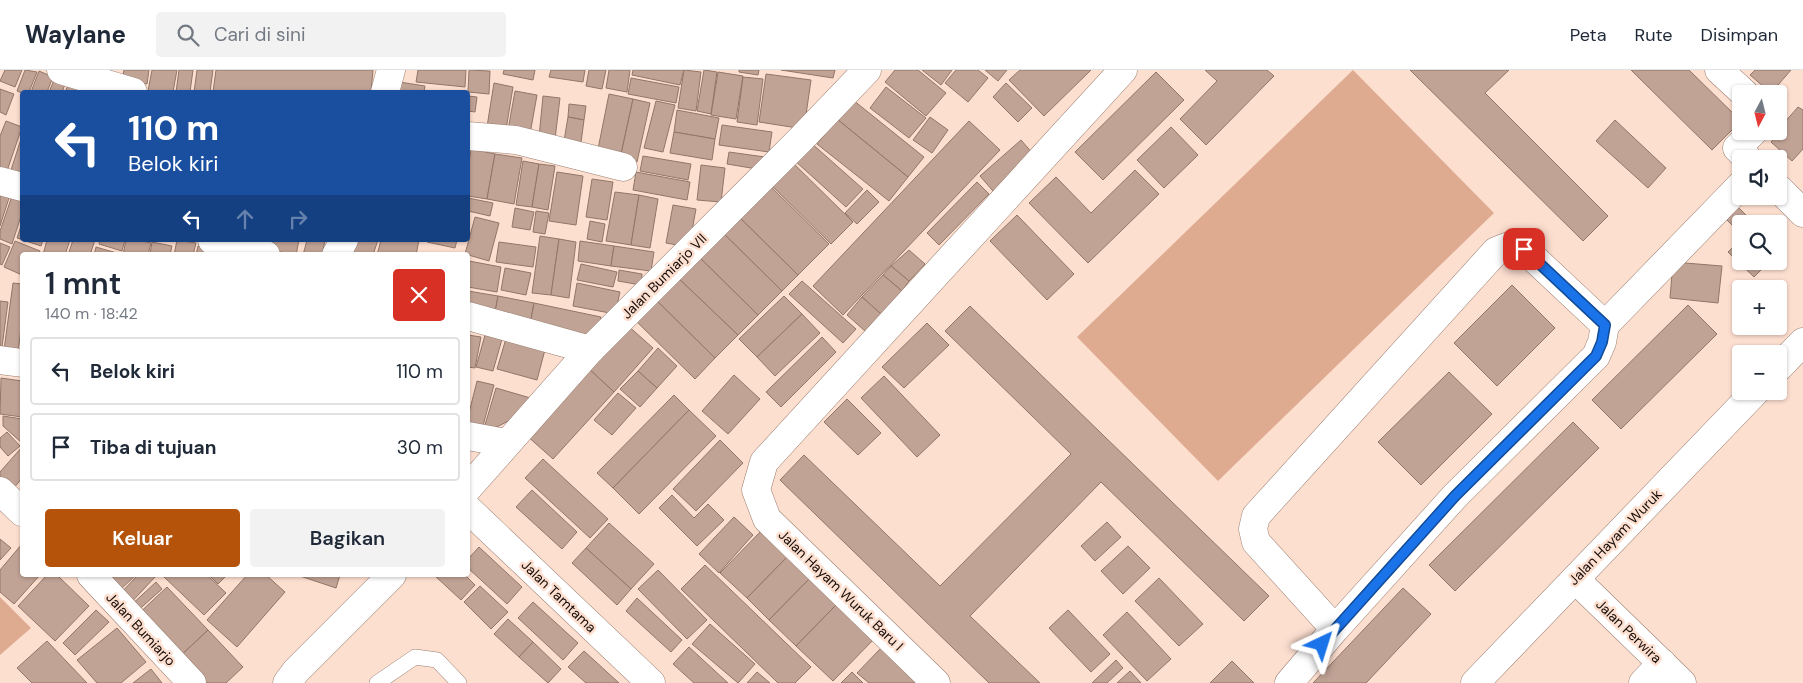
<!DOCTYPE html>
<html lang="id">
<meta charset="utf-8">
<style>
body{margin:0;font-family:"DM Sans",sans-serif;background:#f2f2f3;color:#1f2937;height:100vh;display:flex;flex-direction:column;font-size:19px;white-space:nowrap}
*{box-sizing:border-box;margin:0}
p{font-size:16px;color:#747a83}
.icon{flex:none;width:28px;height:28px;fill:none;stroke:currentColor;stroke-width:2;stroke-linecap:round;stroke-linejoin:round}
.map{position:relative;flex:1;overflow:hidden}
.drawer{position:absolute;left:20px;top:182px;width:450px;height:325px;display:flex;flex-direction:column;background:#fff;border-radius:5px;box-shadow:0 1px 4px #0004}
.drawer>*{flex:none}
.hud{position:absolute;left:20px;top:20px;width:450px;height:152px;border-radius:5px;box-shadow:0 1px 4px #0004;background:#1a4fa0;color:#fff;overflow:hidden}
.needle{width:32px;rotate:187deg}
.fabs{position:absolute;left:1732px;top:15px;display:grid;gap:10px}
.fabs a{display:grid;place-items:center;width:55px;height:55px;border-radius:5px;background:#fff;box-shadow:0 1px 4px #0004;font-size:25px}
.pin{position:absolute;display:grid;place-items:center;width:42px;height:42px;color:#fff;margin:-21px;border-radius:10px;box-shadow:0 2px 8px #0006}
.me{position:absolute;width:55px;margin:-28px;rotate:41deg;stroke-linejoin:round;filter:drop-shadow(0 0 4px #0008)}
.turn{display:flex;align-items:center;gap:18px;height:105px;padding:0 25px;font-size:22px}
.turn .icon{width:65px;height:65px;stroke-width:2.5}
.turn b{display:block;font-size:35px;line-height:42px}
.lanes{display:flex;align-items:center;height:48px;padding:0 25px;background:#0003;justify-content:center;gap:25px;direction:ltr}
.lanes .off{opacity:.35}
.round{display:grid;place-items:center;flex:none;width:52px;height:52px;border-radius:5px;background:#f2f2f3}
.head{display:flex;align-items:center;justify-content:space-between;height:85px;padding:0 25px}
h1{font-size:30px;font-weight:600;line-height:38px}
.cta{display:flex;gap:10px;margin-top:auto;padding:10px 25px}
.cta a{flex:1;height:58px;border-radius:5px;background:#b45309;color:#fff;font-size:20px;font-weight:600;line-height:58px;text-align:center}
.cta a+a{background:#f2f2f3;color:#1f2937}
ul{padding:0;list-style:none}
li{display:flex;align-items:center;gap:15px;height:68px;margin:0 10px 8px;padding:0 15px;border:2px solid #e0e1e3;border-radius:5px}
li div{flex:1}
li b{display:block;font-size:19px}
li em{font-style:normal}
header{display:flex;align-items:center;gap:30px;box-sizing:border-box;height:70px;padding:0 25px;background:#fff;border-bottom:1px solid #e0e1e3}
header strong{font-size:24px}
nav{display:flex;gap:28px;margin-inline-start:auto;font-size:18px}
.search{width:350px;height:45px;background:#f2f2f3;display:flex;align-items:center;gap:12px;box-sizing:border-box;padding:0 18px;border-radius:5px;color:#747a83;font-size:19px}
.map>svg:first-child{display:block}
.green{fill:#deab91}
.building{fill:#c0a395;stroke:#917668}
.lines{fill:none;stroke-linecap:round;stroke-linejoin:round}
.lane-casing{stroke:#997e70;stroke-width:16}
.street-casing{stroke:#997e70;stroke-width:29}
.secondary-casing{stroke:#997e70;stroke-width:29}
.lane{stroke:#fff;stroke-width:15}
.street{stroke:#fff;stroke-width:28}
.secondary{stroke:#fff;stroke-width:28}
.route-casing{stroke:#114b97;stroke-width:12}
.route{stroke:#1a73e8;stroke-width:9}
.labels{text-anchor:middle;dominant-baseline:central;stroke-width:5;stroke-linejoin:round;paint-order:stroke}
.street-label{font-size:14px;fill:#160c08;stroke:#fddfd0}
</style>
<header>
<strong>Waylane</strong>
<div class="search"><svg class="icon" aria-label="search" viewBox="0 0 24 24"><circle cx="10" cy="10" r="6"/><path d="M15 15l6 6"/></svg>Cari di sini</div>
<nav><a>Peta</a><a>Rute</a><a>Disimpan</a></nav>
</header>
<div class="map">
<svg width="1803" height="613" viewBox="0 0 1803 613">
<rect width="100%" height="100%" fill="#fddfd0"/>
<g class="green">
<polygon points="1353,0 1494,143 1218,411 1077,267"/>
<polygon points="0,527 31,558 0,585"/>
</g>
<g class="building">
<polygon points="5,0 22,0 15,17 0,11"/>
<polygon points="25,0 37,2 29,22 22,23 17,21"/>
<polygon points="124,0 149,0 147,14 122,10"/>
<polygon points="152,0 177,0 173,22 148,21"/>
<polygon points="179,0 193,0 190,22 176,22"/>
<polygon points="197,0 213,0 210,22 194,22"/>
<polygon points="216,0 373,0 371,22 213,22"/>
<polygon points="418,0 466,0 465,17 416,12"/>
<polygon points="469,0 490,1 489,24 468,22"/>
<polygon points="504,0 535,0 533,10 503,4"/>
<polygon points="551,0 585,0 583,12 549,7"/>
<polygon points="589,0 606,0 602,19 586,16"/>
<polygon points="609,0 630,0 627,22 606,18"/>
<polygon points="633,0 684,0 680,15 632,5"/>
<polygon points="684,0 701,2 696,41 678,38"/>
<polygon points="704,0 717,2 711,44 697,41"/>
<polygon points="739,0 759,0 758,5 739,2"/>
<polygon points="781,0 835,0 833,8"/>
<polygon points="895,0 918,0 946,23 926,46 885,12"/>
<polygon points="922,0 952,0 941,15"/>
<polygon points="956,0 978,0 988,8 968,32 945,13"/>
<polygon points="985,0 1007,0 998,11"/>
<polygon points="1020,0 1091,0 1044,46 1009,10"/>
<polygon points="1205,0 1267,0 1274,6 1206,75 1180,49 1217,11"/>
<polygon points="1410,0 1509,0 1485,23 1608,146 1583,171"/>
<polygon points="1631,0 1689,0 1741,51 1712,80"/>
<polygon points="1755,0 1791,0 1771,23 1750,5"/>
<polygon points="39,1 53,7 47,22 31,22"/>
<polygon points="718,2 743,6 736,49 711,45"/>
<polygon points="1156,2 1184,30 1103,110 1075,82"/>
<polygon points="766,4 811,10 804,59 759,52"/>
<polygon points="743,7 763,9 757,55 737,52"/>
<polygon points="55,8 66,12 62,22 49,22"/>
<polygon points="631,8 679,17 676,33 628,24"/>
<polygon points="393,11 425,16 424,22 392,22"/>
<polygon points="69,13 84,18 83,22 65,22"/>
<polygon points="494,13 513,17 505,66 486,63"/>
<polygon points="1006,13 1032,38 1018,52 993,27"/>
<polygon points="886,17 926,48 909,68 870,38"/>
<polygon points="0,19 14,24 6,45 0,42"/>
<polygon points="515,21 537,25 530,64 508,60"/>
<polygon points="609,24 633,29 620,89 597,84"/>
<polygon points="468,26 477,27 475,42 468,41"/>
<polygon points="543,26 560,28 555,69 539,67"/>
<polygon points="633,29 650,33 637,92 620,89"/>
<polygon points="853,30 924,87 908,107 837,49"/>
<polygon points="656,31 675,35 663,82 644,78"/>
<polygon points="569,34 586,36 584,50 568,47"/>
<polygon points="1798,37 1803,40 1803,79 1792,91 1771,72 1786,55 1784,53"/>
<polygon points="677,40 719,48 715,69 674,62"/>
<polygon points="568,47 584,50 580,80 563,77"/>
<polygon points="930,47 948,60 932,83 913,70"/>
<polygon points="837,49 908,107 889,131 817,74"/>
<polygon points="1615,50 1666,98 1648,118 1596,71"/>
<polygon points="6,51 22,57 7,101 0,98 0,66"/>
<polygon points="969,51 1000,80 843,245 813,216"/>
<polygon points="722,55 772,62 769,82 719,75"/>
<polygon points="1171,57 1198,85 1164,118 1137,90"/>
<polygon points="674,62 715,69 712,90 670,83"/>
<polygon points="22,66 22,107 10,103"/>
<polygon points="1021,70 1034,85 993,121 980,106"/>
<polygon points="810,72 863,119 846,137 794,90"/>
<polygon points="471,79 495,84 487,129 468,126 468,99"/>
<polygon points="729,82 765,87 763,100 727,94"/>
<polygon points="495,84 522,88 514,134 487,129"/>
<polygon points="643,86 691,94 688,110 640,101"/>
<polygon points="787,87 853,152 831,174 765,109"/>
<polygon points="523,91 539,94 532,137 516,135"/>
<polygon points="539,94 555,96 548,140 532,137"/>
<polygon points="701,95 725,98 721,132 697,130"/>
<polygon points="1135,100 1159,124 1088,193 1029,133 1056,107 1091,143"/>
<polygon points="557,102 583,106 576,155 549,151"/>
<polygon points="636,102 690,112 687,130 633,120"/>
<polygon points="592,109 613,112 607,150 586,147"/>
<polygon points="977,112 989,124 939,175 927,163"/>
<polygon points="767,113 829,174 798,205 736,144"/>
<polygon points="867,120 879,132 857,154 845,143"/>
<polygon points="0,122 10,125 0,156"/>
<polygon points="615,122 639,125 631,175 606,171"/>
<polygon points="639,125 658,129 650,178 631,175"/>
<polygon points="12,126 22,129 22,143 12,174 0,169 0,161"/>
<polygon points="468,128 493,133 490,146 468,141"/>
<polygon points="673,135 696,139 689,177 666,173"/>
<polygon points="1738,137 1755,154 1741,154 1741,164 1726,149"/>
<polygon points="515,138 534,142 530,160 512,157"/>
<polygon points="536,141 549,143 545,164 533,162"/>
<polygon points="736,144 798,205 782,221 720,160"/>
<polygon points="1017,145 1074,204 1047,230 990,171"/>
<polygon points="475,147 499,153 489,191 465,184"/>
<polygon points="590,151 605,154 602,172 587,169"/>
<polygon points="22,153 22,170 43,170 41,176 17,168"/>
<polygon points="720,160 782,221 758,245 696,184"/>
<polygon points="540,166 559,169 551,225 532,223"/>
<polygon points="559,169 576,172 569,228 551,225"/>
<polygon points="47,170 70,170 65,185 43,185"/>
<polygon points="73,170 95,170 90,185 68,185"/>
<polygon points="100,170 125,170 122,181 99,174"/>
<polygon points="126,170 138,170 151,173 148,185 123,185"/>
<polygon points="177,170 196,173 193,185 174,185"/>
<polygon points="262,170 299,170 296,185 260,178"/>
<polygon points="307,170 325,170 322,185 303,185"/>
<polygon points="350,170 378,170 373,185 341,185"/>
<polygon points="381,170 419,170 416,185 377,185"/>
<polygon points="427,170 457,170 455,178 427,172"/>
<polygon points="1741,170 1741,191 1770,191 1754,207 1728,182"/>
<polygon points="15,171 40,181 38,185 22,185 22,205 4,197"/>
<polygon points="580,171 614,176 611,196 578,191"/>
<polygon points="152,172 172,176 170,185 150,185"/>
<polygon points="499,172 536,177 533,197 496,192"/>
<polygon points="0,173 10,177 2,195 0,194"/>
<polygon points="198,176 229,183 228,185 196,185"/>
<polygon points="614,176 654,182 651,201 611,196"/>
<polygon points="96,177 120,184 120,185 94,185"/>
<polygon points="909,180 925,194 909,211 891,196"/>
<polygon points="696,184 758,245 738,265 675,205"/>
<polygon points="469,191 501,197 497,222 468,217"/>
<polygon points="1673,192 1722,196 1718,233 1670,228"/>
<polygon points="581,194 617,202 613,217 577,210"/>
<polygon points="891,196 909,211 902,221 883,205"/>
<polygon points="505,198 531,203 526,225 501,220"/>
<polygon points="619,200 642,204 641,215 618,211"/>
<polygon points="675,205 738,265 715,288 653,227"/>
<polygon points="883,205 902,221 881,244 862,227"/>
<polygon points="802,211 856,259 843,273 789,224"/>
<polygon points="13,213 22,214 22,249 18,283 4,280"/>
<polygon points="577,213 620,222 615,244 573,236"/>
<polygon points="1512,215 1555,258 1497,316 1454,273"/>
<polygon points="468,221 498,226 494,248 468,243"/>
<polygon points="498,226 534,233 530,255 494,248"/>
<polygon points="784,226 802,244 757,287 739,269"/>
<polygon points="653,227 715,288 695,309 633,248"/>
<polygon points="862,227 881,244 865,261 847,245"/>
<polygon points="0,231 8,232 2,277 0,276"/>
<polygon points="534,233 601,247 597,268 530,255"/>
<polygon points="1688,235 1717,264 1621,359 1592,330"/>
<polygon points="970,236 1269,526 1244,551 1101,412 970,546 1040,613 989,613 780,410 804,385 940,516 1071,384 945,261"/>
<polygon points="802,244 820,263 775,306 757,287"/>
<polygon points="927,253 949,275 904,318 882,297"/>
<polygon points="626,254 653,278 614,322 587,297"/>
<polygon points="487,258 504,262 493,301 476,297"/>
<polygon points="468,265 481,267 475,298 468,297"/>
<polygon points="507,265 546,276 537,310 497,299"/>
<polygon points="822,267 836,282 781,337 766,322"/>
<polygon points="658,278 677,296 657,318 638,301"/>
<polygon points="587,297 614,322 553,389 526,365"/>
<polygon points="638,301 657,318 640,337 620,319"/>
<polygon points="1449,302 1492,344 1421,415 1378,372"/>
<polygon points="734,305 760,329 728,364 702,341"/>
<polygon points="884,306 940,365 917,387 861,328"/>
<polygon points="1,308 22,311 22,347 0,344"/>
<polygon points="477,311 494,315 480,367 468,363 468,347"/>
<polygon points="496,318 534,329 510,350 482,365"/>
<polygon points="618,323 636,338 612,365 594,350"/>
<polygon points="674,325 689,340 613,418 597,403"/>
<polygon points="847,329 881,363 858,385 824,352"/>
<polygon points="689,340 716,366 639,444 613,418"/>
<polygon points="3,346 22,349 22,373 3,356"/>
<polygon points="1573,352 1599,378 1455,521 1429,495"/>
<polygon points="7,362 20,376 8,386 0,377 0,368"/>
<polygon points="720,370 743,393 696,441 673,419"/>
<polygon points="22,377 22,408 9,424 0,416 0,402"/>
<polygon points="543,389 608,449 590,468 525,408"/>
<polygon points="532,420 577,462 562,479 516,437"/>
<polygon points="672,425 694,448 708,434 724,450 697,476 659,438"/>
<polygon points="734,447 753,465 719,503 699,484"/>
<polygon points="1107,452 1121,467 1095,491 1081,476"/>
<polygon points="609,453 654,494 631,519 586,478"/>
<polygon points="765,457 791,483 747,528 720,503"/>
<polygon points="0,469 11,478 0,490"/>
<polygon points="22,474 22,505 40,505 14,534 0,522 0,500"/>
<polygon points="1128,476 1150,498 1123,524 1101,501"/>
<polygon points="479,477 522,517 507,534 468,498 468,489"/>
<polygon points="586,478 631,519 617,535 572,493"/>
<polygon points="791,483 814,504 769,550 747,528"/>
<polygon points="705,495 811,597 795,613 778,613 681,519"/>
<polygon points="658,500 707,550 687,569 638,519"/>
<polygon points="814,504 841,530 796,576 769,550"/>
<polygon points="47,505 57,505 89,536 55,571 18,536"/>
<polygon points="105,505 136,505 120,520"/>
<polygon points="138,505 156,506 126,538 116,528"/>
<polygon points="162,505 207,505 226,523 204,545"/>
<polygon points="209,505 227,505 218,514"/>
<polygon points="247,505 266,505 285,522 237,577 207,550"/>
<polygon points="297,505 340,505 336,518"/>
<polygon points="434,505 465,505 475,515 461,530"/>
<polygon points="1159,508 1203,554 1179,576 1135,531"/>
<polygon points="156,512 162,519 134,544 128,538"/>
<polygon points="480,516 508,542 491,559 464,532"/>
<polygon points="167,517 208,560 175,591 134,548"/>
<polygon points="1403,518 1431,544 1366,613 1313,613"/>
<polygon points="637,528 682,570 671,582 626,541"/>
<polygon points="841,530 878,565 833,611 796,576"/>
<polygon points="533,532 578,573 563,590 518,548"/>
<polygon points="96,540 109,552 75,585 63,573"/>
<polygon points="1068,540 1110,584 1091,602 1049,558"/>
<polygon points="1127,542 1171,589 1147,611 1103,565"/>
<polygon points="508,549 533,572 519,587 494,564"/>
<polygon points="710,554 755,594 738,613 692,574"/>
<polygon points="117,558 146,592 121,613 97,613 77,590"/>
<polygon points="208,560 243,597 226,613 196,613 175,591"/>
<polygon points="47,571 87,613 32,613 17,598"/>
<polygon points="533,572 561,599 548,613 519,587"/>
<polygon points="689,577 728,613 694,613 673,594"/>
<polygon points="881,578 919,613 869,613 857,603"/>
<polygon points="584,581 619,613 586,613 568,597"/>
<polygon points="1116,590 1123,598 1107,613 1092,613"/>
<polygon points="1232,591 1254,613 1210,613"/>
<polygon points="151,599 162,613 133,613"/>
<polygon points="1130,601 1141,613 1117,613"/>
<polygon points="757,602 770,613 747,613"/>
<polygon points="852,602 863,613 841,613"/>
</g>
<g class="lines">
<defs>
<polyline id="lane" points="377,613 415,587 437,590 459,613"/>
<g id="street">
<polyline points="61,0 133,22"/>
<polyline points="1719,0 1745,24"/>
<polyline points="385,22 391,0"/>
<polyline points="468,66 516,70 623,97"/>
<polyline points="1748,89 1737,78 1754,61"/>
<polyline points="0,111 22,117"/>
<polyline points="1779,119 1803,143"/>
<polyline points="212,170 266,185"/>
<polyline points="336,185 344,170"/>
<polyline points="468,246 590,280"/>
<polyline points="1605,255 1741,115"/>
<polyline points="0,290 22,293"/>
<polyline points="468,366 506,373"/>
<polyline points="468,418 590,280 801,69 867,0"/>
<polyline points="0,421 22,442"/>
<polyline points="468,439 651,613"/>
<polyline points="91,505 192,613"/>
<polyline points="1575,509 1682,613"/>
<polyline points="287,613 296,601 392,505"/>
<polyline points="936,613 767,449 756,420 764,392 1123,0"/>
<polyline points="1289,613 1335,559 1455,426 1596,286 1602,272 1605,255 1524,179 1509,176 1496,181 1256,446 1253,459 1256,472 1335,559"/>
<polyline points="1643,613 1662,593"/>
</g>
<g id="secondary">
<polyline points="1779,297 1803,272"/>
<polyline points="1475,613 1756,321"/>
</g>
</defs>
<use href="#lane" class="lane-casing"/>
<use href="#street" class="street-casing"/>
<use href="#secondary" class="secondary-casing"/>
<use href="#lane" class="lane"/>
<use href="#street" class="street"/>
<use href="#secondary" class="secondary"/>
</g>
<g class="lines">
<defs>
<polyline id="route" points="1322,574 1455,426 1596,286 1602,272 1605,255 1524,179"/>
</defs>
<use href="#route" class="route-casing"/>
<use href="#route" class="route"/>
</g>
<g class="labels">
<g class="street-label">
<text transform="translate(664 206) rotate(-45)">Jalan Bumiarjo VII</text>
<text transform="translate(1615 467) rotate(-46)">Jalan Hayam Wuruk</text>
<text transform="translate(841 520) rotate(44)">Jalan Hayam Wuruk Baru I</text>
<text transform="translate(559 526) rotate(44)">Jalan Tamtama</text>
<text transform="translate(141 559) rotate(47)">Jalan Bumiarjo</text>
<text transform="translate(1629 561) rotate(44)">Jalan Perwira</text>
</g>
</g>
</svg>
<div class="fabs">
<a><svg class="needle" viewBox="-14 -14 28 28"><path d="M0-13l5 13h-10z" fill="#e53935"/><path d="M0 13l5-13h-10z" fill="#747a83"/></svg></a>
<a><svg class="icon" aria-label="sound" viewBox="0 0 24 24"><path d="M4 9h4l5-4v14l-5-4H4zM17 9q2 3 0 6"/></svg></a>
<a><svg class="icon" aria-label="search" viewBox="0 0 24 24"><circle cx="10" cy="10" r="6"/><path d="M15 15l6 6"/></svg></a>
<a>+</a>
<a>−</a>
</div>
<div class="pin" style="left:1524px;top:179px;background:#d93025"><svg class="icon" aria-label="arrive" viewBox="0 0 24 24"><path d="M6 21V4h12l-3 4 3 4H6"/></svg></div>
<svg class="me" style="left:1322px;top:574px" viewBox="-20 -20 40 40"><path d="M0-17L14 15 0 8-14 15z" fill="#1a73e8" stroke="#fff" stroke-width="4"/></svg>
<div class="hud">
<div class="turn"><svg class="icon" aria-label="left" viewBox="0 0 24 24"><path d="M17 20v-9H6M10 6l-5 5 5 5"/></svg><div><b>110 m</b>Belok kiri</div></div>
<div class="lanes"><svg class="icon" aria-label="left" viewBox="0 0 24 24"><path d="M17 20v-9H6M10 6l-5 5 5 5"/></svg><svg class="icon off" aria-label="ahead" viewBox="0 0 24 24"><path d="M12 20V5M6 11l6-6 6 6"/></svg><svg class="icon off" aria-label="right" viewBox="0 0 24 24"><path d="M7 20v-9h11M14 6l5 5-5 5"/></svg></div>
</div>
<section class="drawer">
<div class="head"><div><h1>1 mnt</h1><p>140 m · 18:42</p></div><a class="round" style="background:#d93025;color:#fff"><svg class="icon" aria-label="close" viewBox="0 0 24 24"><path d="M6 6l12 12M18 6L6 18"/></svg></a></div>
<ul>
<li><svg class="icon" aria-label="left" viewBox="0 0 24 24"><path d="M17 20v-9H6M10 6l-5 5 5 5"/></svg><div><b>Belok kiri</b></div><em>110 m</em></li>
<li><svg class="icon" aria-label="arrive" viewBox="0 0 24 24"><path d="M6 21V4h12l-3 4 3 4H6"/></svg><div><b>Tiba di tujuan</b></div><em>30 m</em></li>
</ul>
<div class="cta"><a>Keluar</a><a>Bagikan</a></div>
</section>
</div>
